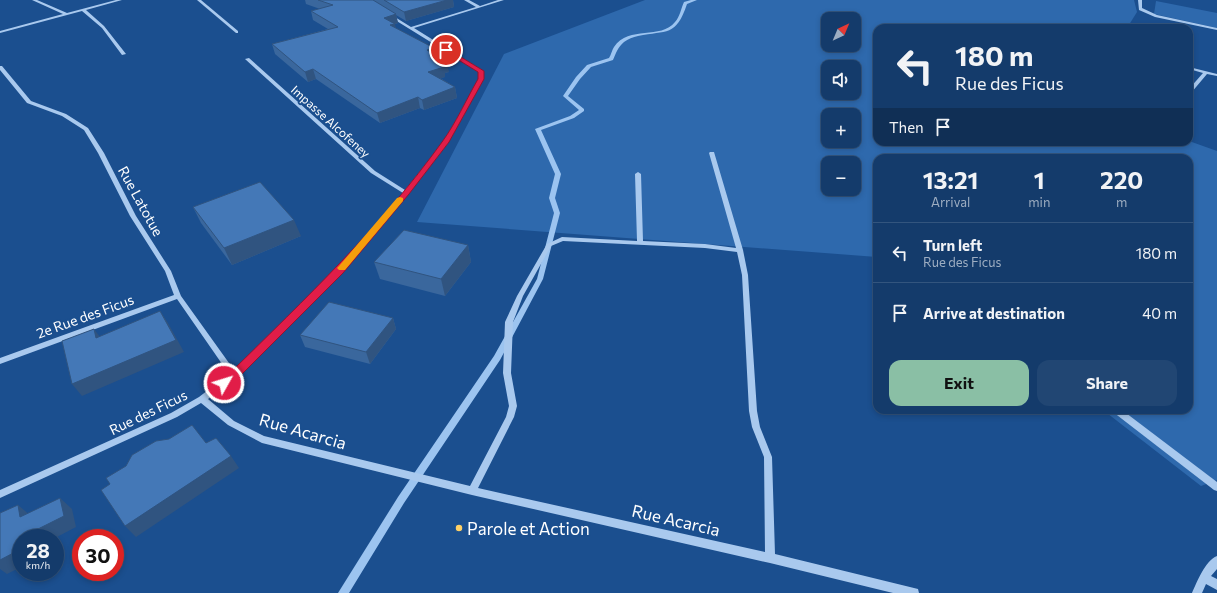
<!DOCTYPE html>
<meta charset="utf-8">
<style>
body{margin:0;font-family:Commissioner,sans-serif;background:#214673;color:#f1f3f6;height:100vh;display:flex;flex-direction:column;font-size:15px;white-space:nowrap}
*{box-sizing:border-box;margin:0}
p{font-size:13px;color:#9dadc1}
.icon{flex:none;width:22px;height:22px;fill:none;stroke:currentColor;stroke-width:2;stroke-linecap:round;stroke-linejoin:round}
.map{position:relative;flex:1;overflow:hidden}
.panel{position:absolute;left:873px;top:154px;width:320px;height:260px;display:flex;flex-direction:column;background:#143b6b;border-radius:12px;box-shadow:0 2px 6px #0003,0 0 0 1px #33557e}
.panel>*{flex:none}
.top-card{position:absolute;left:873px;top:24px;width:320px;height:122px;border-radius:12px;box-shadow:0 2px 6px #0003,0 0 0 1px #33557e;background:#143b6b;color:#f1f3f6;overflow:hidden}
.needle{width:26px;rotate:44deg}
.fabs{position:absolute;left:821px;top:12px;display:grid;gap:8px}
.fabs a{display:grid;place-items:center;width:40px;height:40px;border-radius:8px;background:#143b6b;box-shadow:0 2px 6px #0003,0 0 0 1px #33557e;font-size:20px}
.speed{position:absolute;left:12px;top:529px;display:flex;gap:8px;font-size:20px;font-weight:700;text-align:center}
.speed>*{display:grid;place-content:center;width:52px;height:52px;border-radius:50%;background:#143b6b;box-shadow:0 2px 6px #0003,0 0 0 1px #33557e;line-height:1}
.speed small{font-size:10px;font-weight:400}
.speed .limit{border:6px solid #d22;background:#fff;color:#111}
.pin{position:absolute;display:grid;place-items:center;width:34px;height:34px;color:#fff;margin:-17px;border:2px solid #fff;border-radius:50%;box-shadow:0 1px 4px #0007}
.me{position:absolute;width:44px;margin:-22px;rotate:51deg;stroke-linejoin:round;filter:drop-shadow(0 0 3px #0008)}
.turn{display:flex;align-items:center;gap:14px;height:84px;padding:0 16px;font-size:18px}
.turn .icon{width:52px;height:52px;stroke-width:2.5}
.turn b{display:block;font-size:28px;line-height:34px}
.then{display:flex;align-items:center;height:38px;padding:0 16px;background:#0003;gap:8px;font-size:15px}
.eta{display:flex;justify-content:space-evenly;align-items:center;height:68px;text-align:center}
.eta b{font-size:24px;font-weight:700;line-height:28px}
.cta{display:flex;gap:8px;margin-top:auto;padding:8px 16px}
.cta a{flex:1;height:46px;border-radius:12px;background:#8abfa5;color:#111;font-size:16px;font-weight:700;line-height:46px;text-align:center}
.cta a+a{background:#214673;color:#f1f3f6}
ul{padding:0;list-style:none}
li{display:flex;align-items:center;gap:12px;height:60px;padding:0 16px;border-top:1px solid #33557e}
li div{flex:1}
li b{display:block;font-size:15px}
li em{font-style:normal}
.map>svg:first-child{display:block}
.green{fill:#2e69ad;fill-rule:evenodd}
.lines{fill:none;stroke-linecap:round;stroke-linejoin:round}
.stream{fill:#9cc4f0;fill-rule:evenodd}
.minor{fill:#a9c9ee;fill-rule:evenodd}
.wall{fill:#3a679d}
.shaded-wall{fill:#305480}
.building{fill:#4478b7;stroke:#305480}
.route{fill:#e11d48;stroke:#92132f}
.slow{fill:#f59e0b}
.poi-dot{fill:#ffd166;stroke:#1b4f8f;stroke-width:1.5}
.labels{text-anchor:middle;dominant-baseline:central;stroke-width:3.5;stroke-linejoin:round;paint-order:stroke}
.far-street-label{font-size:12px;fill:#fff;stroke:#1b4f8f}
.street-label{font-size:14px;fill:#fff;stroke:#1b4f8f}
.near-street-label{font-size:17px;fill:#fff;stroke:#1b4f8f}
.near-poi-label{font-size:17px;fill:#fff;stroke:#1b4f8f;text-anchor:start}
</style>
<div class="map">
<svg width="1217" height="593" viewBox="0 0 1217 593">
<rect width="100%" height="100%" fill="#1b4f8f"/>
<g class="green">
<path d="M645,0H1134L1137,12L1127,28H877V142L1189,141L1217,151V480L1201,486L1103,410H1189V158H877V257L417,222L504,54ZM828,19H854V45H828ZM828,67H854V93H828ZM828,115H854V141H828ZM828,163H854V189H828Z"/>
<polygon points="1156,1 1217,13 1217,28 1154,14"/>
</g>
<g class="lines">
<path class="stream" d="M691,0H697L687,4C676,37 667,30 638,36C633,37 628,39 624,42C618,47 616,53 613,60L591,67L580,79L568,96L584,109V111L574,118L541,130L561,174L555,198L560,213L543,279L500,360L404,503L349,593H338L398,497L494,356L537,279L554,213L549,198L555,174L535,129L570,116L579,110L563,96L576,77L587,65L609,58C611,55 612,50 614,47C629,25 661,40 675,22C680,17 681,8 684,2Z"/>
<g class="minor">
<polygon points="32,0 37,0 67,13 116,0 122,0 86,10 104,26 126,54 122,55 102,28 82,11 0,33 0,31 63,14"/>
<polygon points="197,0 201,0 238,31 238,33 236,33"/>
<path d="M464,0H469L480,6L498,0H504L414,28L483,71V79L448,143L408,194L342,273L237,377L208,399L234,421L264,436L470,486L506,417L509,406L503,373L505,322L517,296L547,244L562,237L637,241L635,174L638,172L641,174L643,241L705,244L736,248L709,153L710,152H714L743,250L748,275L757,411L760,427L772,457L775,554L914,588L918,589L919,593H893L770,563L472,495L262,443L228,425L201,403L177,417L0,498V490L171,413L199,397L229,374L177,299L0,364V358L174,295L165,271L130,216L98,153L84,130L62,116L27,103L0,70V66H2L31,101L66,114L88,128L104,153L136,216L171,271L181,296L234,370L338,269L403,193L371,173L245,59L249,58L375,171L405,190L444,142L479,79V72L387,15L390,14L411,27L476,7ZM563,241L705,248L737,252L742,275L749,411L752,427L764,457L765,552L478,488L514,417L517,406L511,373L513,322L523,296L551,246Z"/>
<polygon points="1138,0 1142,0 1142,8 1157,15 1217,28 1217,30 1155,17 1139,10"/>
<polygon points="1189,67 1217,74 1217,76 1207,74 1191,93 1189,93 1189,89 1203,73 1189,69"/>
<polygon points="1112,410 1122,410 1217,482 1217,491 1214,490 1113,412"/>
<path d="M1217,556V569L1211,576L1217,579V590L1206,584L1202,593H1192C1197,582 1205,561 1217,556Z"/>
</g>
</g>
<g class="wall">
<polygon points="305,0 453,0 454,7 406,21 396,15 398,23 395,24 395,28 434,48 435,55 449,72 445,73 445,77 440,78 455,87 457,98 424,110 420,108 380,123 316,79 308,82 275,54 272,44 328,29 313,20 311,11 320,9 306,4"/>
<polygon points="193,207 301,236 232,265 201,223"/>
<polygon points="468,245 471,262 445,296 380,279 374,262"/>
<polygon points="393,318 396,329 370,364 305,347 300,335"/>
</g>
<g class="shaded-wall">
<polygon points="447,0 453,0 454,7 406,21 404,12"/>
<polygon points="396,14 398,23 395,24 397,33 384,18"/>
<polygon points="434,48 436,58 427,50"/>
<polygon points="447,62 449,72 445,73 445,77 430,82 428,72 440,64"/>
<polygon points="313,69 316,79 308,82 305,72"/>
<polygon points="455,87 457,98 424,110 422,100"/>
<polygon points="418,97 420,108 380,123 377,113"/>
<polygon points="294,220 301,236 232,265 224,248"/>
<polygon points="468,245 471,262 445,296 441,279"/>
<polygon points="160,311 168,323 184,352 82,396 72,384"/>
<polygon points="393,318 396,329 370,364 366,352"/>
<polygon points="94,329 103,341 96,338"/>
<polygon points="231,456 239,468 136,537 125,526"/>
<polygon points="60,498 72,509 76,527 55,538 25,538 24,536"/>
<polygon points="18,505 31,516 20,517"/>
<polygon points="21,549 21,567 7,574 0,569 0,560"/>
</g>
<g class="building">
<polygon points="318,0 373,0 396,14 384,18 395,24 390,25 434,48 427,50 447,62 440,64 444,67 428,72 455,87 422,100 418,97 377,113 313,69 305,72 272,44 338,27 311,11 333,5"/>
<polygon points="384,0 447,0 404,12"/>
<polygon points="260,182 294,220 224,248 193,207"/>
<polygon points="404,230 468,245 441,279 374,262"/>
<polygon points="329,302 393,318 366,352 300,335"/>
<polygon points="160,311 176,340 72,384 62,341 94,329 96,338"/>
<polygon points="192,425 206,443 216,438 231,456 125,526 101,490 110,484 106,478 126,466 132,455 156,441 169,439"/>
<polygon points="60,498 64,516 24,536 25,538 21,538 21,549 0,560 0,513 18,505 20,517"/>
</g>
<path class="route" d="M446,48L484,71V79L449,142L409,194L343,273L238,378L227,386H220L218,383L231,372C305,299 381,227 442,142C456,123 466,100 478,79V72L444,51L443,50Z"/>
<polygon class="slow" points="400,197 403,198 403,201 345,270 339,270 337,268 339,266 397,198"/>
<circle class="poi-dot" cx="459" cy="528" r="4"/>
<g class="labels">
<g class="far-street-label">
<text transform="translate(331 121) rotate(42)">Impasse Alcofeney</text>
</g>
<g class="street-label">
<text transform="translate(141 201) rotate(61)">Rue Latotue</text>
<text transform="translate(85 316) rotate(-20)">2e Rue des Ficus</text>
<text transform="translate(148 412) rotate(-26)">Rue des Ficus</text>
</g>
<g class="near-street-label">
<text transform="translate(303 431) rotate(16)">Rue Acarcia</text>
<text transform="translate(676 520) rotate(13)">Rue Acarcia</text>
</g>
<g class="near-poi-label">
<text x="467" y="528">Parole et Action</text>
</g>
</g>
</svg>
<div class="fabs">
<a><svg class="needle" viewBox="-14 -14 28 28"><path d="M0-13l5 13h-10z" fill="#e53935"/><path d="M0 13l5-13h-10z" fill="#9dadc1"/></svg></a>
<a><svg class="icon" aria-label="sound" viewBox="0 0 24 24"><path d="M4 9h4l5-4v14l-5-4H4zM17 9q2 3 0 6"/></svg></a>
<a>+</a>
<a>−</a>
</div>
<div class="speed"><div>28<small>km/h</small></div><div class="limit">30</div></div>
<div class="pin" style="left:446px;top:50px;background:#d93025"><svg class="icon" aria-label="arrive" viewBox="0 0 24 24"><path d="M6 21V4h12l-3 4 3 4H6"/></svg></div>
<svg class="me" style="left:224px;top:383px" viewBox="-20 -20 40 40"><circle r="17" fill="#e11d48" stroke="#fff" stroke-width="3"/><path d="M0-11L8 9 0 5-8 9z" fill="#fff"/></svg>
<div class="top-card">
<div class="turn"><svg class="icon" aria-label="left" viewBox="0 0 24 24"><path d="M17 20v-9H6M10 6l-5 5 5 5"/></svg><div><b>180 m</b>Rue des Ficus</div></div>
<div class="then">Then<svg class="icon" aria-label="arrive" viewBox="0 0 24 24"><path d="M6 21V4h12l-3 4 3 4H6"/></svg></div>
</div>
<section class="panel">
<div class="eta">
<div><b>13:21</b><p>Arrival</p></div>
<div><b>1</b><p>min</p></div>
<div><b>220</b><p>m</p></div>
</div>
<ul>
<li><svg class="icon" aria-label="left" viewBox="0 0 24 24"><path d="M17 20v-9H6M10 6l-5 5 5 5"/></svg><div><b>Turn left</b><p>Rue des Ficus</p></div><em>180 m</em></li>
<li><svg class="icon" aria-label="arrive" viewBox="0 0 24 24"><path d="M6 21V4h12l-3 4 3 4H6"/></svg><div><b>Arrive at destination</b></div><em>40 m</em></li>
</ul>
<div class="cta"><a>Exit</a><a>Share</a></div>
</section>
</div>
